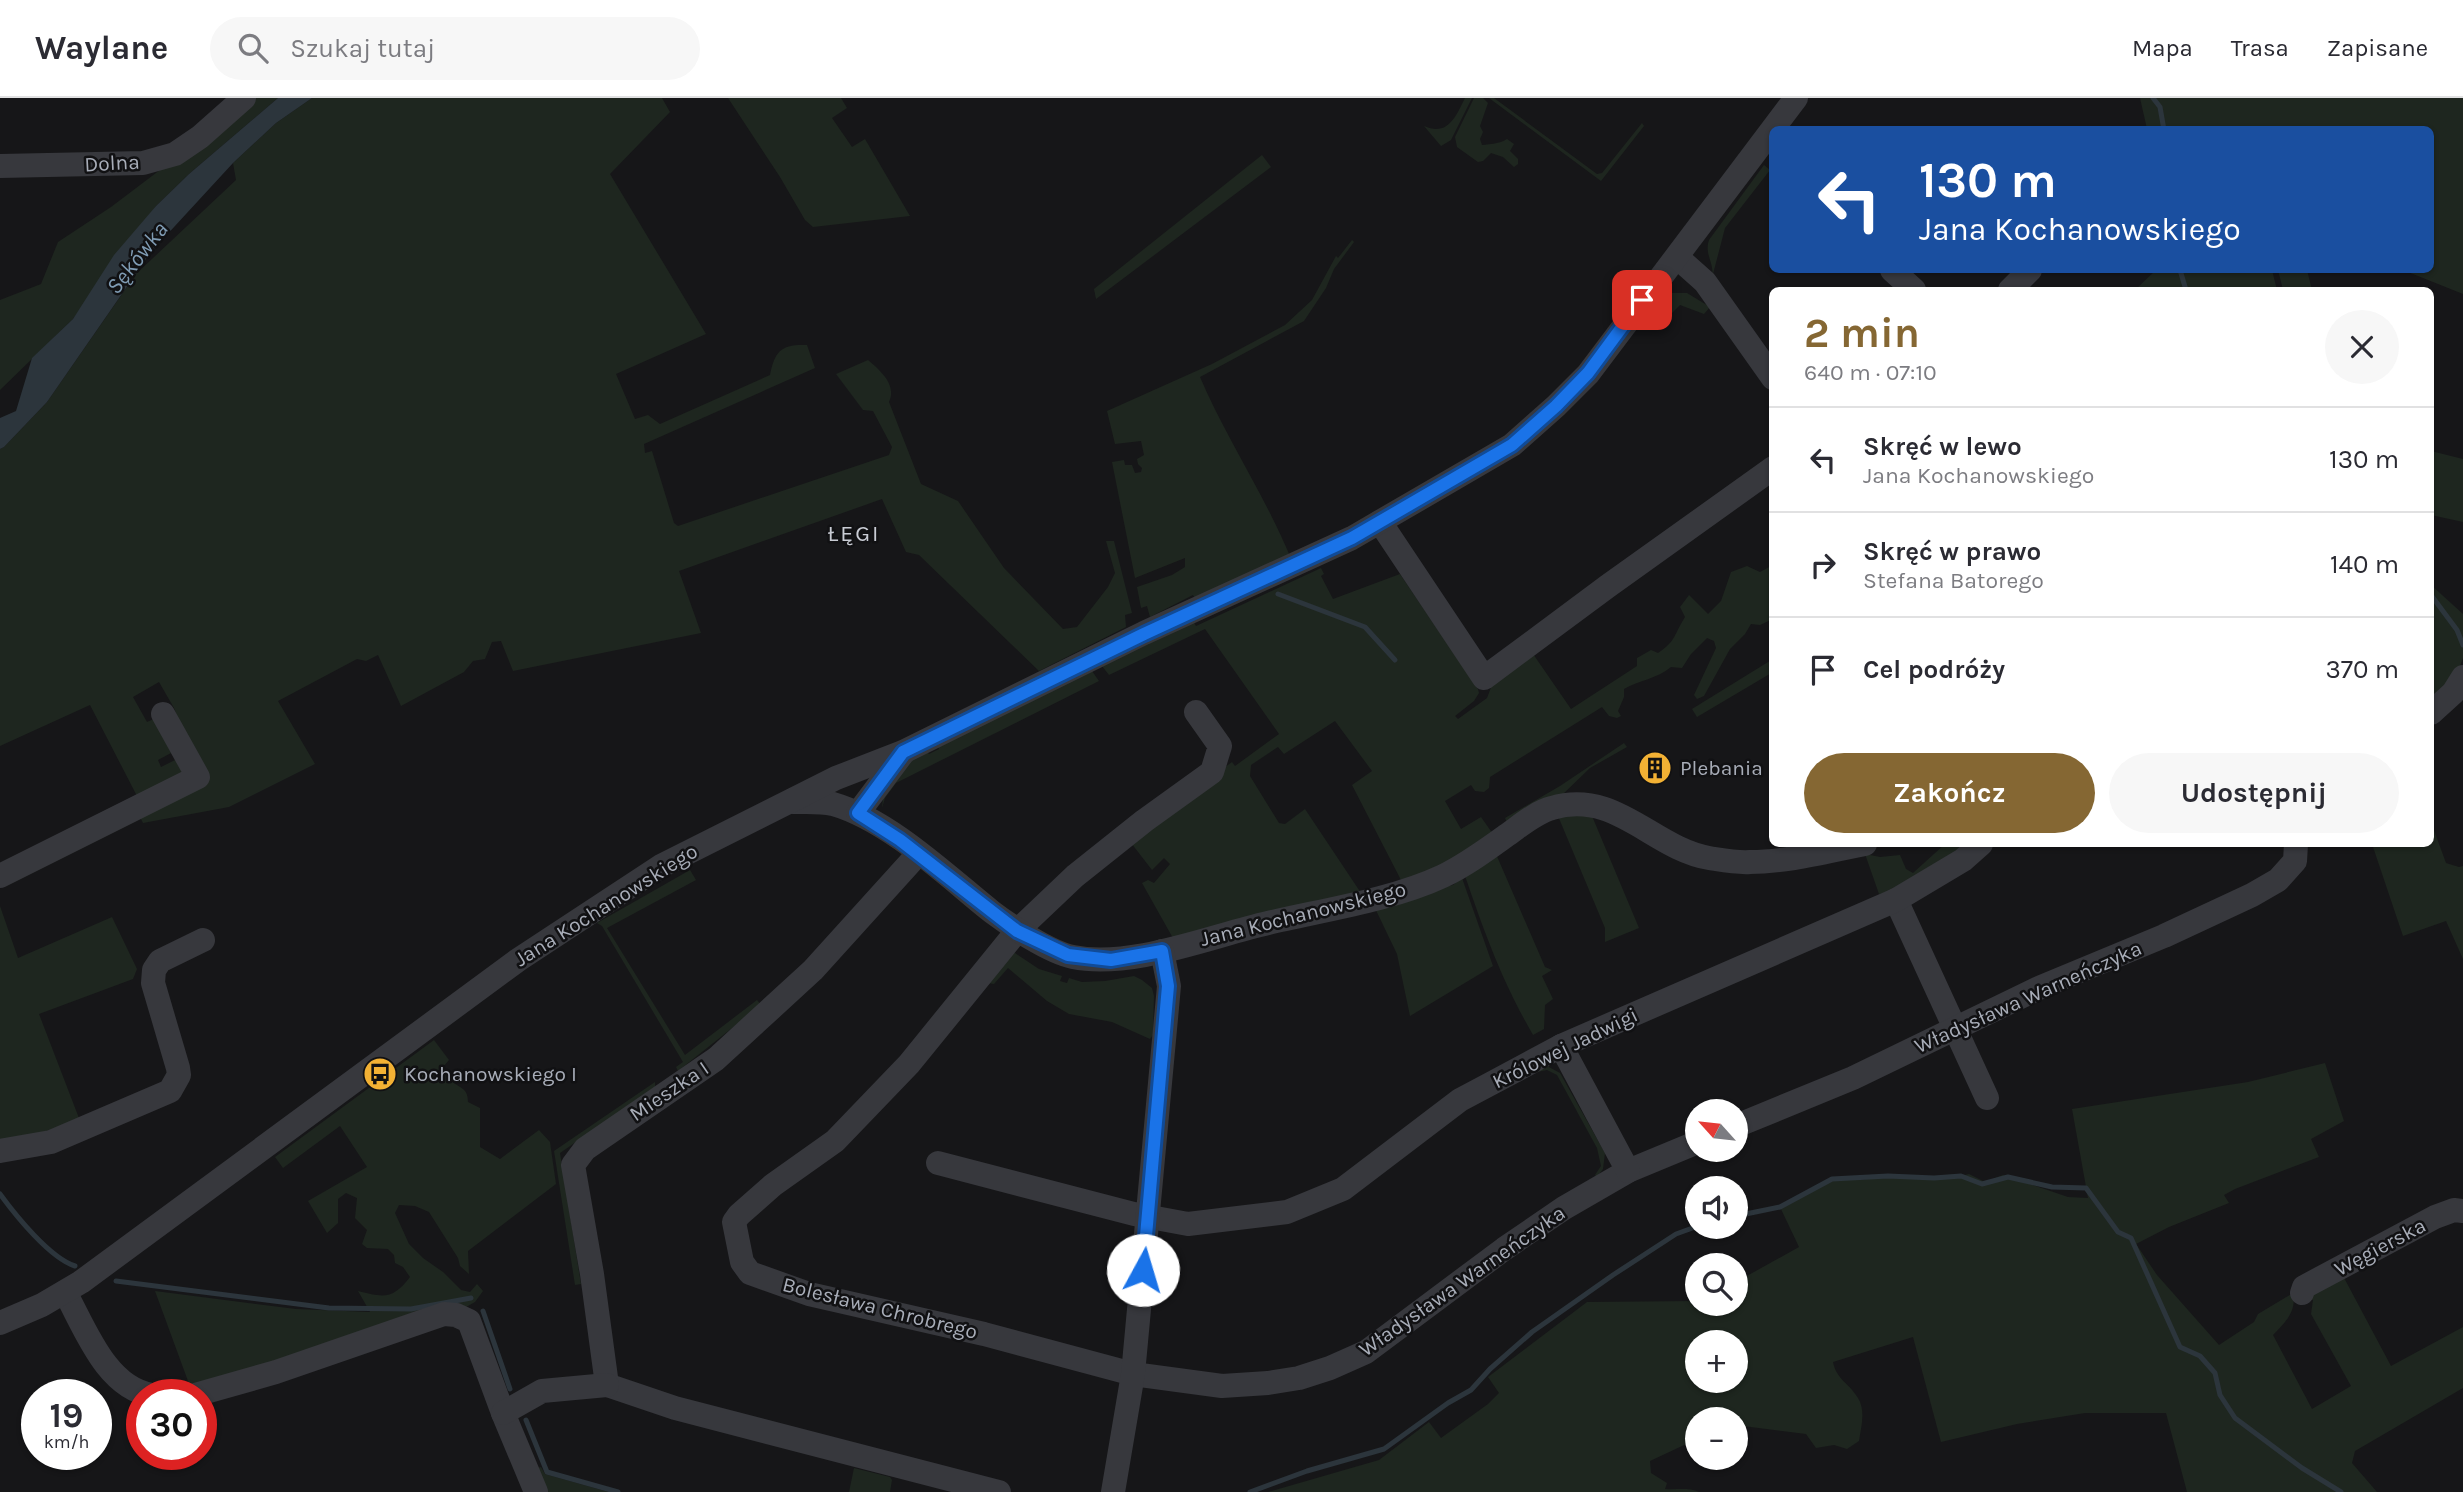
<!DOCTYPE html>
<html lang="pl">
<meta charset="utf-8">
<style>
body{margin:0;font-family:Karla,sans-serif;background:#f7f7f7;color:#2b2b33;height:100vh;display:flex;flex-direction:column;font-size:26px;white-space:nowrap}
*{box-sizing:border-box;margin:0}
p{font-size:23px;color:#7c7c81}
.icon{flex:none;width:38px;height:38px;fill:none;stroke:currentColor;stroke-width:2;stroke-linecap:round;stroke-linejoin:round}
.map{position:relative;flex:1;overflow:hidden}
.drawer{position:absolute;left:1769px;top:189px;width:665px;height:560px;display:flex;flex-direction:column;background:#fff;border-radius:10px;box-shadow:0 2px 5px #0004}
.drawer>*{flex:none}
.hud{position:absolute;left:1769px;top:28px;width:665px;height:147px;border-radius:10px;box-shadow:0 2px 5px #0004;background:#1a4fa0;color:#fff;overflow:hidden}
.needle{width:46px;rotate:297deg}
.fabs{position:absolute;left:1685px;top:1001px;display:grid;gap:14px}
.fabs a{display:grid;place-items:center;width:63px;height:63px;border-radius:50%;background:#fff;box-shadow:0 2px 5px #0004;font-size:35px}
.speed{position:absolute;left:21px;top:1281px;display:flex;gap:14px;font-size:35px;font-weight:700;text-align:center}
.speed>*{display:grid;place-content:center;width:91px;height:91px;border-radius:50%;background:#fff;box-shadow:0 2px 5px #0004;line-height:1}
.speed small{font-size:18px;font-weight:400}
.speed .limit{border:10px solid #d22;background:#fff;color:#111}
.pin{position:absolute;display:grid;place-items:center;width:60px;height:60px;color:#fff;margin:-30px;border-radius:14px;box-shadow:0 4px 10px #0006}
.me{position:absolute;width:77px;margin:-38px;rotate:6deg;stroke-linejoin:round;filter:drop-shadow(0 0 5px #0008)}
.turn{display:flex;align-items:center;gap:24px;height:147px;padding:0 35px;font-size:32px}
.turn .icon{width:91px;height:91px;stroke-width:2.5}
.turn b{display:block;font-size:49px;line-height:60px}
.round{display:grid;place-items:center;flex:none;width:74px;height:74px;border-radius:37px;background:#f7f7f7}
.headline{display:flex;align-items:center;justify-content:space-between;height:119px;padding:0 35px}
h1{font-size:42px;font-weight:700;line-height:52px;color:#856733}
.action{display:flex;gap:14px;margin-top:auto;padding:14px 35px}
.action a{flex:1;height:80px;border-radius:42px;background:#856733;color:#fff;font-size:28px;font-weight:700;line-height:80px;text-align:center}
.action a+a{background:#f7f7f7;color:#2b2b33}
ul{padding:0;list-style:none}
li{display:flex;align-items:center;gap:21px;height:105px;padding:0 35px;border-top:2px solid #e1e1e2}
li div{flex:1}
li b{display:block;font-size:26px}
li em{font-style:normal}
header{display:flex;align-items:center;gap:42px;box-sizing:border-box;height:98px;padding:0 35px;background:#fff;border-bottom:2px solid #e1e1e2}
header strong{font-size:33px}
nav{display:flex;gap:38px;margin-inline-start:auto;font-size:24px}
.search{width:490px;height:63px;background:#f7f7f7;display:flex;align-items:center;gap:18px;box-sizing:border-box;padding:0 24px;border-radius:38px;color:#7c7c81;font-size:26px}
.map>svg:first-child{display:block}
.green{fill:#1e261f;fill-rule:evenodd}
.water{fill:#2c353c}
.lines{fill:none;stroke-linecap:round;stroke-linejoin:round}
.stream{stroke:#2c353c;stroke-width:5}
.minor{stroke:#37383d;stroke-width:24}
.route-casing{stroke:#114b97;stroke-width:18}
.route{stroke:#1a73e8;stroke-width:12}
.labels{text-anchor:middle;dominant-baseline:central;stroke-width:5;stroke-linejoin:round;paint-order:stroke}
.street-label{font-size:21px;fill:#a8adb8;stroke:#111113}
.poi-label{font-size:21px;fill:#a8adb8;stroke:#111113;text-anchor:start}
.water-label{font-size:23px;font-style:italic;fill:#7f9bb3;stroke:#111113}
.neighbourhood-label{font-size:23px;letter-spacing:2px;fill:#c9ccd4;stroke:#111113}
</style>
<header>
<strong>Waylane</strong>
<div class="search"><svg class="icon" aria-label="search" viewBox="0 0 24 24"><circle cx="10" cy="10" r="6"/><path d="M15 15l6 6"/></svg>Szukaj tutaj</div>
<nav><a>Mapa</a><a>Trasa</a><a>Zapisane</a></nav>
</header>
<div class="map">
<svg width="2463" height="1394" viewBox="0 0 2463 1394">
<rect width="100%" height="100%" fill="#161618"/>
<g class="green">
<polygon points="255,0 278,0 189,76 156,108 73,221 0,292 0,202 41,186 58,144 111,109"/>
<path d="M312,0H662L670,14L610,76L706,236L616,276L635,321L648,317L660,326L770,277C775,252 782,246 807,247L815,270L644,346L645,355L652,353L674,425L678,428L889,357L892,349L873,313L863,312L836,276L868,262C881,273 897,287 889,304L921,386L958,403L1004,470L1063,531L1077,529L1108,489L1115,475L1106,443H1114L1132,515L1125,517L1126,529L1039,573L919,457L906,454L882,401L679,473L701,535L513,573L501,543L492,544L485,561L473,563L464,574L401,608L378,557L366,563L357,561L278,603L315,666L229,709L143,725L139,717L204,684L174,610L159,584L133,599L147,624L156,620L171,655L158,662L161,669L175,662L183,669L180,679L138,700L90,607L0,648V351L4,349L47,304L136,176L236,82L233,65L276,25Z"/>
<polygon points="728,0 841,0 847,10 832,20 852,49 865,41 910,118 813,129 805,122 780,79"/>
<path d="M1465,0H1472L1451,42L1441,48L1424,28C1448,39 1456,18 1465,0Z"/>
<path d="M1474,0H1483L1488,5L1480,28L1483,34L1480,41L1482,47C1491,46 1499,46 1507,41L1514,46L1510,53L1518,61V66L1514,69L1503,59L1491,55L1483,63L1478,64L1457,49L1455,39Z"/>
<polygon points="1489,0 1494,0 1597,76 1602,75 1642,25 1644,28 1601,83"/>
<polygon points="2140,0 2463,0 2463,196 2403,172 2431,172 2431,32 2147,31"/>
<polygon points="1262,57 1271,69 1096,201 1094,191"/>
<path d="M1764,67L1770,72L1725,130L1712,180C1715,165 1704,157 1709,142Z"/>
<path d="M1352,142L1354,144L1334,171L1326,190L1304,223L1200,279C1226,340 1264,396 1290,458L1196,503L1193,497L1150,519L1147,508L1141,510L1137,489L1172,477L1185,469V460L1135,480L1112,364L1124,362L1125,367H1132L1135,375L1141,374L1142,370L1138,366L1137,361L1144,357L1141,343L1115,346L1107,313L1212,266L1285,227L1312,202L1336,158L1338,160Z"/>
<polygon points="2156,172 2272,172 2277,192 2184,192 2183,190 2180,192 2135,192"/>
<polygon points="2278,172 2307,172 2312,192 2283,192"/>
<polygon points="1672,195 1687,195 1710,209 1704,216 1680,207 1670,217 1661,209"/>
<polygon points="2431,353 2463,361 2463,424 2431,417"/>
<path d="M1773,467V521L1760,527L1751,526L1745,536L1730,551L1704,598L1697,601L1694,597L1716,550L1714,543L1707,540L1691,556L1682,570L1671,569C1657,581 1639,582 1624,591V599L1618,613L1621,618L1617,620L1609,618L1602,609L1490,679L1489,690L1484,694L1475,693L1471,687L1445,703L1461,731L1481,719L1493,736L1474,753L1402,784L1352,687L1372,673L1335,623L1284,656L1278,649L1251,667L1250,678L1279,725L1285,726L1305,711L1361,795L1174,842L1142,785L1148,782L1154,785L1170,766L1164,760L1152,772L1128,741L1232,664L1235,668L1279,636L1205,531L1109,577L1102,568L1193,523L1196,528L1321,470L1324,476L1321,478L1333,501L1400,476L1478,591L1479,595L1474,603L1455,618L1458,621L1487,600L1495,579L1531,553L1571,611L1637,568V560L1651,552L1658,555C1677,542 1673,538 1685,519L1680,509L1689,497L1708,516L1721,503L1731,474L1747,468L1760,474Z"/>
<polygon points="2431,487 2463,516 2463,560 2458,573 2431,605"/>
<polygon points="1773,561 1773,574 1697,619 1692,611"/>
<polygon points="1092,573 1099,583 896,685 885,700 882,710 883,700 901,668 927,654 929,656 939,651 938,649"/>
<polygon points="1624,645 1627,649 1590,670 1561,698 1508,727 1505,720 1560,688"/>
<polygon points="1558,718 1592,718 1639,830 1605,844 1605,830"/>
<polygon points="2431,724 2446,765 2459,769 2463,768 2463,861 2446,823 2403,838 2372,746 2431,746"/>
<polygon points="1945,746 1970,746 1906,790 1879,796 1865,756 1880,759 1900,757 1906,771 1913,775"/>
<path d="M1496,756L1545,869L1552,872L1542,878L1553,901L1545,907L1544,931L1533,937C1502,883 1485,836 1465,778Z"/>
<polygon points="690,772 696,782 607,830 685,957 757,902 761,907 678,973 676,969 683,964 602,828 597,825"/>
<polygon points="1462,780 1493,868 1410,918 1397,856 1373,806 1453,787"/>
<polygon points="0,808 18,860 112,819 137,871 133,881 39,916 82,1028 0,1050"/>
<polygon points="1009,851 1039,871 1062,878 1060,883 1067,885 1069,880 1082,884 1105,883 1134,878 1142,882 1152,890 1154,898 1153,937 1150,941 1112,924 1069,916 1047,903 1008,870 994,886 981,884"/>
<path d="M434,942L449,962L443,969C445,973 447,977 450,981C458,991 468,988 468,1004L480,1010V1049L500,1061L539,1032L550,1044L556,1086L468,1153L469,1176L460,1168L458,1160L429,1114L415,1108L399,1107L395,1115L409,1146L423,1160L443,1174L461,1192L470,1194L477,1186L483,1193L475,1204L459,1213L192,1294L155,1193L296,1211L370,1214L358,1193C385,1200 393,1201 410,1179L403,1169L395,1165L394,1157L388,1151L367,1150L362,1146L367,1132L355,1120L357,1100L346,1095L338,1101V1125L327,1135L308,1103L367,1069L340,1028L283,1070L275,1059Z"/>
<path d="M2325,965L2344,1023L2311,1041L2319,1059L2235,1091L2224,1097L2229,1105L2169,1129L2136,1146L2157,1177L2219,1247L2254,1224L2258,1216L2293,1195C2297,1213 2285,1225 2273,1237L2312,1311L2351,1288L2311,1216L2313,1202L2303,1200L2342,1176L2391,1268L2463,1229V1290L2355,1353L2352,1365L2377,1394H2187L2166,1315H2085L2017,1326L1941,1344L1913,1239L1833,1264C1836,1281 1850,1286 1858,1300C1866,1313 1861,1329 1859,1343L1847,1351L1834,1347L1816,1350L1806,1336L1743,1328L1736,1330V1321H1698L1697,1341L1650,1363L1651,1375L1667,1385L1665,1391C1676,1392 1689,1389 1699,1394H1268L1379,1362L1429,1324L1441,1340L1488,1306L1499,1295L1488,1279L1587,1204L1697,1203L1698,1206H1736V1184L1799,1149L1780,1109L1832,1081L1860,1082L1888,1078L1949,1081L1969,1076L1985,1084L2003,1077L2068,1099L2088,1100L2072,1011L2248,984ZM1698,1244H1736V1283H1698Z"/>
<polygon points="1547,968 1560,975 1605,1055 1603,1071 1597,1079 1595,1077 1601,1068 1597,1050 1557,977 1547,972 1532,975"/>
<polygon points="655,984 655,989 560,1055 581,1186 575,1187 554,1053"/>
<polygon points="541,1369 545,1376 609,1394 542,1394 533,1371"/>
<polygon points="854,1370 890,1379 892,1382 890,1394 849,1394"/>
</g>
<polygon class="water" points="278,0 312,0 276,25 233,65 151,154 47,304 4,349 0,351 0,320 16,313 32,260 73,221 114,157 156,108 189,76"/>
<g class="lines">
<g class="stream">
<polyline points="2153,0 2160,9 2164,32"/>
<polyline points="2180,172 2186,192"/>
<polyline points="1278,496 1365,529 1395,562"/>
<polyline points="2431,497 2457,532 2463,547"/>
<path d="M0,1096C16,1118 50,1160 75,1168"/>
<polyline points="1736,1118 1780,1109 1832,1081 1888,1078 1934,1080 1961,1078 1982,1086 2008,1079 2052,1089 2086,1090 2118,1134 2131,1140 2180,1249 2200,1258 2215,1275 2220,1297 2235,1320 2302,1370 2341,1394"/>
<polyline points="116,1183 329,1210 411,1211 471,1200"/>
<polyline points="483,1213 510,1291"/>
<polyline points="526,1322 547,1374 618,1394"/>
<polyline points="1250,1394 1307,1373 1384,1351 1448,1305 1471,1292 1490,1271 1532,1234 1613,1177 1676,1136 1698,1128"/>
</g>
<g class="minor">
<polyline points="0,68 143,65 175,56 200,39 244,0"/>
<polyline points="1677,159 1705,184 1773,280"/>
<polyline points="1892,172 1914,192"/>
<polyline points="2010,192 2030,172"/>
<polyline points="1380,424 1484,580 1608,488 1773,370"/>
<polyline points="1196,614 1220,648 1212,674 1144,723 1075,778 1017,833 909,966 835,1043 773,1087 739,1117 734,1124 742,1164 750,1175 809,1196 984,1236 1133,1276 1222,1288 1268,1285 1299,1280 1330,1270 1366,1254 1504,1151 1564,1110 1628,1073 1698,1044"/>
<polyline points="2431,615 2453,595 2463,579"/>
<path d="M793,704C805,704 821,703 833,706C889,722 947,778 992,814C1012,829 1049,854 1073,859C1131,871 1211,838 1268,825C1323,812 1392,802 1443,778C1466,767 1486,752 1507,737C1520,728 1536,714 1552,710C1616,691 1652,750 1709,760C1722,762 1737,765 1750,764C1788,764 1828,753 1865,746"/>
<polyline points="858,715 903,655"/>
<polyline points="918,756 813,872 716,961 585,1051 573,1067 592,1176 607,1287 675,1310 999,1394"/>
<polyline points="0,778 198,679 163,616"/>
<polyline points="1896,802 1987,1000"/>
<polyline points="1561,948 1628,1073"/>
<polyline points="1736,1028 1853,980 2041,889 2164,838 2252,797 2278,782 2295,763 2296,746"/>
<polyline points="0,1053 51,1044 170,993 179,977 178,970 153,885 154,872 160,863 203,842"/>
<polyline points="938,1065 1134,1116 1188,1126 1287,1114 1343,1091 1460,1002 1492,985 1561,948 1896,802 1963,762 1981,746"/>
<path d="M65,1194C85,1230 106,1290 152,1297"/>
<polyline points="2302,1195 2304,1189 2435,1119 2454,1112 2463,1113"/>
<polyline points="0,1225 42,1207 81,1184 518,862 661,768 836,680 903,654 1144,535 1352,440 1512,347 1556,308 1588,276 1796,0"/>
<polyline points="195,1297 276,1274 444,1216 456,1217 469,1223 503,1315 536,1394"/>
<polyline points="503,1315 542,1293 607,1287"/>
<polyline points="1113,1394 1133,1276 1169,888 1162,853"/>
</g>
</g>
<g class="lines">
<defs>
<polyline id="route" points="1143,1172 1168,888 1162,853 1111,862 1068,857 1017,833 900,742 858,715 903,654 1144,536 1352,440 1512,347 1556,308 1588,275 1642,202"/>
</defs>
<use href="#route" class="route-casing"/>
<use href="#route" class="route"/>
</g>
<defs>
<symbol id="building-disc" viewBox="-11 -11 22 22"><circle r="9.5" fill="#f2b134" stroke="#111113"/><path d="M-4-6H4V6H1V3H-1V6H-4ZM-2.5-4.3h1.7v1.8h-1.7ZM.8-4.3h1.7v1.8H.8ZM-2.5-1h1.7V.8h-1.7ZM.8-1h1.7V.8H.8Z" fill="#111"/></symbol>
<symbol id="bus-disc" viewBox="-11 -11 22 22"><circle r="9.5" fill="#f2b134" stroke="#111113"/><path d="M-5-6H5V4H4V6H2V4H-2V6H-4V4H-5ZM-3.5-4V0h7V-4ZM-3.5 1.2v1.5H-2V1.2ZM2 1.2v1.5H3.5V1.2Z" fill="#111"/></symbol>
</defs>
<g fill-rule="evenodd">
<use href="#building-disc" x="1636" y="651" width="38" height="38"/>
<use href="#bus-disc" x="361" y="957" width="38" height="38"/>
</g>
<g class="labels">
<g class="street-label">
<text transform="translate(112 65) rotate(-3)">Dolna</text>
<text transform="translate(606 807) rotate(-32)">Jana Kochanowskiego</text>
<text transform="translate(1303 816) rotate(-14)">Jana Kochanowskiego</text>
<text transform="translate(2028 899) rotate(-24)">Władysława Warneńczyka</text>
<text transform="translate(1565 950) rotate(-26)">Królowej Jadwigi</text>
<text transform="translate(669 993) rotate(-34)">Mieszka I</text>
<text transform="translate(2380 1149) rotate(-28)">Węgierska</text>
<text transform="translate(1462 1183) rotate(-35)">Władysława Warneńczyka</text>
<text transform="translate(880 1210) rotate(14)">Bolesława Chrobrego</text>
</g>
<g class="poi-label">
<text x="1680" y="670">Plebania</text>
<text x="404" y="976">Kochanowskiego I</text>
</g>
<g class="water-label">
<text transform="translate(137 160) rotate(-52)">Sękówka</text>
</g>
<g class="neighbourhood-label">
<text x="854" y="435">ŁĘGI</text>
</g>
</g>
</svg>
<div class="fabs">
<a><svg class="needle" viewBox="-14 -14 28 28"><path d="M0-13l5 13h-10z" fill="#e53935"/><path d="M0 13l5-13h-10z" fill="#7c7c81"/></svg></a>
<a><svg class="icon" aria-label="sound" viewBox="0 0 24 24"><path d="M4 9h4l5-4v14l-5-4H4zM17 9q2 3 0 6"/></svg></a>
<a><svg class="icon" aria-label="search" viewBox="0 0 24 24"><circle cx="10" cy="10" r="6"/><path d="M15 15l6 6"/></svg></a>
<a>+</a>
<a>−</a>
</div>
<div class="speed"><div>19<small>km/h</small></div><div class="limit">30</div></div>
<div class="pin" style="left:1642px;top:202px;background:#d93025"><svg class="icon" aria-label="arrive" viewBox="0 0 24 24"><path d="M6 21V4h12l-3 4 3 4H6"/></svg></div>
<svg class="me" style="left:1143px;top:1172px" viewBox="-20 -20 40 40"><circle r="19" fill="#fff"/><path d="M0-13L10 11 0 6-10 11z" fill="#1a73e8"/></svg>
<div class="hud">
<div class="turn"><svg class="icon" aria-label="left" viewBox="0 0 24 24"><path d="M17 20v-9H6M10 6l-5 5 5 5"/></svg><div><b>130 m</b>Jana Kochanowskiego</div></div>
</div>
<section class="drawer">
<div class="headline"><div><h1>2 min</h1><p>640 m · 07:10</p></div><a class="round"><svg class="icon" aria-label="close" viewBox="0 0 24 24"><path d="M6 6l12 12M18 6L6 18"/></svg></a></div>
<ul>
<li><svg class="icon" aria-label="left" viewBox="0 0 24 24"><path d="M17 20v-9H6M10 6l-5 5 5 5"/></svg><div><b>Skręć w lewo</b><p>Jana Kochanowskiego</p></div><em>130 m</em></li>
<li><svg class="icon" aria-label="right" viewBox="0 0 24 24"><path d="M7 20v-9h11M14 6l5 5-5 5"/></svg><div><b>Skręć w prawo</b><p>Stefana Batorego</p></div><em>140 m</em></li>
<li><svg class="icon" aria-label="arrive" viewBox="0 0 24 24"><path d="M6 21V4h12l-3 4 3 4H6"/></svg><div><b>Cel podróży</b></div><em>370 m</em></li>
</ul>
<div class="action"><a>Zakończ</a><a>Udostępnij</a></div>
</section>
</div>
